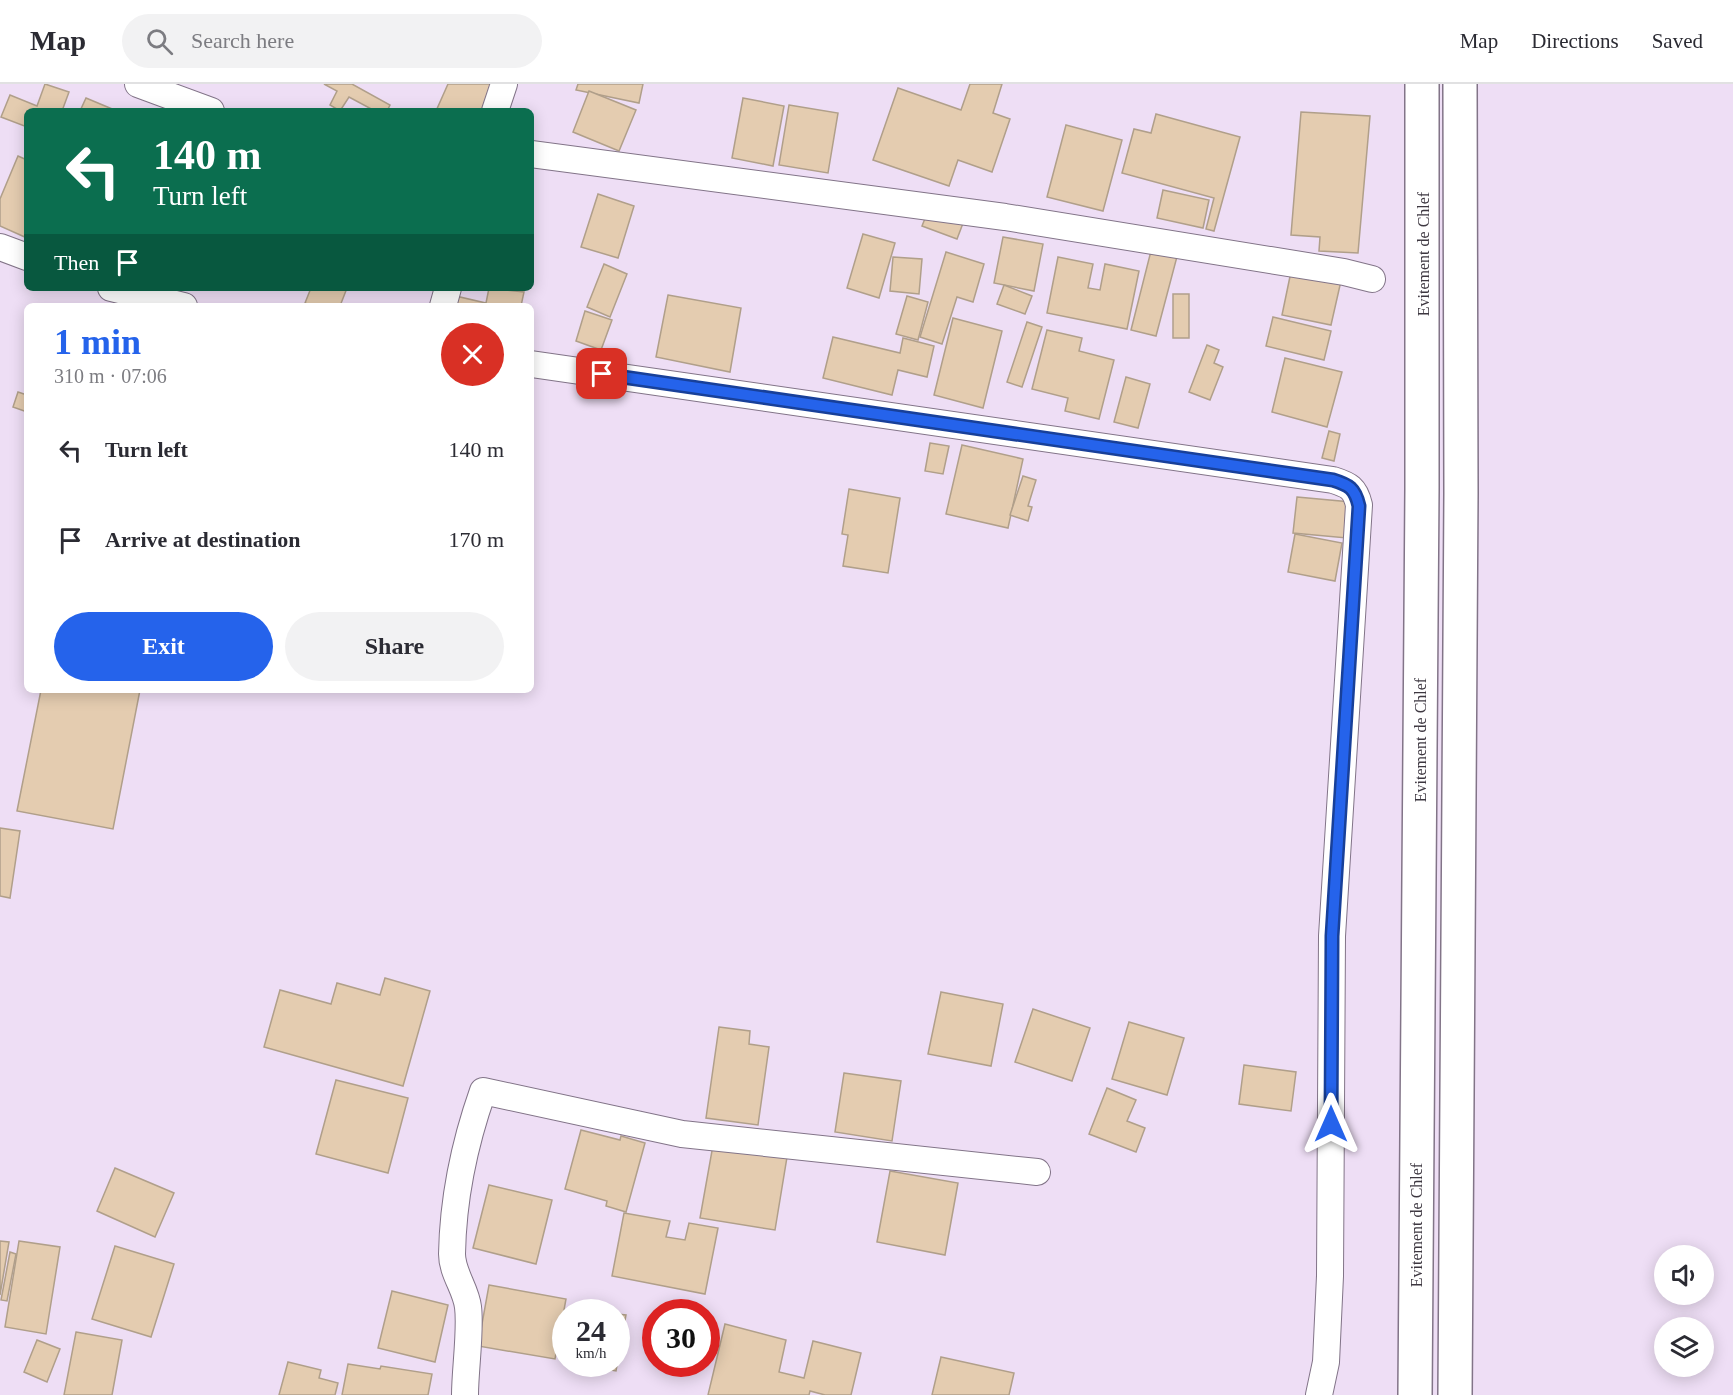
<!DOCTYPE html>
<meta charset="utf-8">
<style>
body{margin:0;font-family:Georgia,serif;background:#f2f2f3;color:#2b2b33;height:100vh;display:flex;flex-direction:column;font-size:22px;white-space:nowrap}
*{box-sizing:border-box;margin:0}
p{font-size:20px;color:#7c7c81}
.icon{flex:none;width:33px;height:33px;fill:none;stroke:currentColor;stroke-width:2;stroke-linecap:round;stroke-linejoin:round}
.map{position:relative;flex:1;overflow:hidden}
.details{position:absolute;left:24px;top:219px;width:510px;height:390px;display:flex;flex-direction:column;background:#fff;border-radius:9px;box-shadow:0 3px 15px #0003}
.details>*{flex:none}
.guide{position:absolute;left:24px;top:24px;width:510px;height:183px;border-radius:9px;box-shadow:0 3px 15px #0003;background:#0b6e4f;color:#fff;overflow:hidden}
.fabs{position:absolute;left:1654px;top:1161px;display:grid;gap:12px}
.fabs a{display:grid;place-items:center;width:60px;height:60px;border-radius:50%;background:#fff;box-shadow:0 3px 15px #0003;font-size:30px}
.speed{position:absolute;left:552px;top:1215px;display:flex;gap:12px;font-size:30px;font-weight:700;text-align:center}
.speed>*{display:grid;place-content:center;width:78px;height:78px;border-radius:50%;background:#fff;box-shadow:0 3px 15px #0003;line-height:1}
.speed small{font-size:15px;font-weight:400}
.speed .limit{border:9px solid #d22;background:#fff;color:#111}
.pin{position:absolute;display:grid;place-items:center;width:51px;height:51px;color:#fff;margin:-26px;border-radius:12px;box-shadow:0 3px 9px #0006}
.me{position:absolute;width:66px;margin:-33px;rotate:0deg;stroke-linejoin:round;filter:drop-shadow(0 0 4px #0008)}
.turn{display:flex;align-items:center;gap:21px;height:126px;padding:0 30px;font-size:27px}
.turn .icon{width:78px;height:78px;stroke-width:2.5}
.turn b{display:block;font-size:42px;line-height:51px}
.then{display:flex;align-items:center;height:57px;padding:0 30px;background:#0003;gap:12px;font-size:22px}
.round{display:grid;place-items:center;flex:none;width:63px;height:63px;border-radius:32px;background:#f2f2f3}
.headline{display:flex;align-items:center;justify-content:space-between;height:102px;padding:0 30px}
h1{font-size:36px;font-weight:700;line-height:45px;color:#2563eb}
.cta{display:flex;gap:12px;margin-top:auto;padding:12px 30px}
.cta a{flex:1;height:69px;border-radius:36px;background:#2563eb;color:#fff;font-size:24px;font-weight:700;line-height:69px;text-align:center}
.cta a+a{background:#f2f2f3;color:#2b2b33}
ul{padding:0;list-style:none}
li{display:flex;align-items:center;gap:18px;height:90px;padding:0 30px}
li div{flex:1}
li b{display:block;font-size:22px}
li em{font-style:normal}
header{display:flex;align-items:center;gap:36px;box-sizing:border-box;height:84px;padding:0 30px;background:#fff;border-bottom:2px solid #e1e1e2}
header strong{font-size:28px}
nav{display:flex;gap:33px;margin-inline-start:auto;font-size:21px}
.search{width:420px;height:54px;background:#f2f2f3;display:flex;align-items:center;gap:15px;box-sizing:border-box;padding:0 21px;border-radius:33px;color:#7c7c81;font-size:22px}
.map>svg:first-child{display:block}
.building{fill:#e4ccb0;stroke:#b09f8a;stroke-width:1.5}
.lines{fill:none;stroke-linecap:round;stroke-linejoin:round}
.minor-casing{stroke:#827488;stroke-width:28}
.trunk-casing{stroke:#827488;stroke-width:36}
.minor{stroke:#fff;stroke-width:26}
.trunk{stroke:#fff;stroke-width:33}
.route-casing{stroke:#184099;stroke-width:15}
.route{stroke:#2563eb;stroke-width:10}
.labels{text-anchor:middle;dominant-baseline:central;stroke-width:6;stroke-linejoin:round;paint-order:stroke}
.street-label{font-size:16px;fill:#3d3740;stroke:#fff}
</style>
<header>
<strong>Map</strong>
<div class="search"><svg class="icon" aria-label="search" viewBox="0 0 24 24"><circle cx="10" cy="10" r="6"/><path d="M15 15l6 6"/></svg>Search here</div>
<nav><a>Map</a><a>Directions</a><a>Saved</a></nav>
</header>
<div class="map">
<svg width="1733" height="1311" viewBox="0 0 1733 1311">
<rect width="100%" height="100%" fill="#eedef5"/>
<g class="building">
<polygon points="45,0 69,8 62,27 27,27 27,43 1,33 10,11 37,22"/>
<polygon points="324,0 352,0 390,21 387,27 375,27 349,13 340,27 330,21 337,7"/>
<polygon points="448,0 508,0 497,27 436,27"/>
<polygon points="578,0 643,0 639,19 576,6"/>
<polygon points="970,0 1002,0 993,29 1010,35 992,88 958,76 949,102 873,76 898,4 961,26"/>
<polygon points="589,7 636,26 619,67 573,48"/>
<polygon points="86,14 117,27 80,27"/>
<polygon points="743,14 784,22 773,82 732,74"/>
<polygon points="789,21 838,29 828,89 779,81"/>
<polygon points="1301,28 1370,32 1358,169 1319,167 1320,153 1291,151"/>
<polygon points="1156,30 1240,53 1214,147 1206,145 1214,114 1122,89 1134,45 1151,49"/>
<polygon points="1066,41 1122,56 1103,127 1047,113"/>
<polygon points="18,72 27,76 27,154 0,142 0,115"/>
<polygon points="1163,106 1209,116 1203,144 1157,134"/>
<polygon points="598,110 634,122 618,174 581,163"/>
<polygon points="930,122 965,134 957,155 922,142"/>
<polygon points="863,150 895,159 879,214 847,204"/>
<polygon points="1003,153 1043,160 1034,207 994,199"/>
<polygon points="1153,159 1179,165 1156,252 1131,246"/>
<polygon points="946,168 984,180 973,218 957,213 942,260 920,253"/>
<polygon points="893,173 922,175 919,210 890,207"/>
<polygon points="1058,173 1093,180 1088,204 1100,206 1105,180 1139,187 1127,245 1047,229"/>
<polygon points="1293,178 1343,188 1331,241 1282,231"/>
<polygon points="604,180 627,190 610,233 587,223"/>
<polygon points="1004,201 1032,212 1025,230 997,220"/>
<polygon points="311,204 347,204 340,222 313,222 305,219"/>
<polygon points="489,204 524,208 521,222 445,222 447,210 486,219"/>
<rect x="1173" y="210" width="16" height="44"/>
<polygon points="668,211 741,224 730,288 656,273"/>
<polygon points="907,212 928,218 918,256 896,250"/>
<polygon points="585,227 612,236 601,266 576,257"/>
<polygon points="1273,233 1331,247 1324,276 1266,262"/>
<polygon points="953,234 1002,247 983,324 934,311"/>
<polygon points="1027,238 1042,243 1022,303 1007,298"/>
<polygon points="1047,246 1082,254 1079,267 1114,276 1099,335 1065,327 1068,314 1032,305"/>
<polygon points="833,253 900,269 903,254 934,262 927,293 898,286 892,311 823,294"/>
<polygon points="1207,261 1219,266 1214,279 1223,283 1210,316 1189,308"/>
<polygon points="1285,274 1342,288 1327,343 1272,328"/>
<polygon points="1126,293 1150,300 1138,344 1114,338"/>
<polygon points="18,308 27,311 27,328 13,323"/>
<polygon points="1329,347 1340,350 1334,377 1322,374"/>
<polygon points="930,359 949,362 943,390 925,387"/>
<polygon points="962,361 1023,375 1008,444 946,430"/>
<polygon points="1023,392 1036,396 1028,422 1032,423 1028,437 1010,431"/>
<polygon points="849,405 900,414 888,489 843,482 848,451 842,450"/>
<polygon points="1297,413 1351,418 1347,454 1293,449"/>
<polygon points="1295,450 1342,459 1335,497 1288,488"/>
<polygon points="41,606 140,606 113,745 17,727"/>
<polygon points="0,744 20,747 10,814 0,812"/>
<polygon points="385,894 430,907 403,1002 264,963 280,906 331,920 337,899 380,911"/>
<polygon points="941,908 1003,920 991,982 928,970"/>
<polygon points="1033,925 1090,944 1072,997 1015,978"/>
<polygon points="1129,938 1184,954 1167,1011 1112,995"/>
<polygon points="719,943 750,947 749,960 769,963 758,1041 706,1034"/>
<polygon points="1244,981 1296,988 1291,1027 1239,1020"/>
<polygon points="844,989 901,997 892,1057 835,1048"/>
<polygon points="336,996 408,1014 388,1089 316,1070"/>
<polygon points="1107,1004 1136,1016 1127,1037 1145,1044 1136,1068 1089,1050"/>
<polygon points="581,1046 620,1056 621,1052 645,1059 626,1128 606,1122 607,1117 565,1105"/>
<polygon points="713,1061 787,1073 775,1146 700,1134"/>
<polygon points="115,1084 174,1109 155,1153 97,1127"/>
<polygon points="890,1087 958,1099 945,1171 877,1158"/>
<polygon points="489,1101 552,1116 536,1180 473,1164"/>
<polygon points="624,1129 670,1137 666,1153 685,1156 689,1139 718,1144 705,1210 612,1192"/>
<polygon points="0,1157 9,1158 0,1211"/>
<polygon points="19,1157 60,1163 46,1250 5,1243"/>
<polygon points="115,1162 174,1180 151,1253 92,1235"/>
<polygon points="10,1168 16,1170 7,1217 1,1216"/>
<polygon points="489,1201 566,1215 555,1275 478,1262"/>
<polygon points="392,1207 448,1221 435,1278 378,1264"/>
<polygon points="616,1230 626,1231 616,1287 576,1280 616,1280"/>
<polygon points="725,1240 786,1256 779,1288 804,1294 813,1257 861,1269 851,1311 825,1311 810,1307 809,1311 708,1311"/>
<polygon points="76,1248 122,1256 112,1311 64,1311"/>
<polygon points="37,1256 60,1265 47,1298 24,1288"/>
<polygon points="941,1273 1014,1289 1009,1311 932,1311"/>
<polygon points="288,1278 321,1286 319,1294 338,1299 335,1311 279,1311"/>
<polygon points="348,1280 380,1285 381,1282 432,1290 428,1311 342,1311"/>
</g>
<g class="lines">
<defs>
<g id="minor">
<polyline points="138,0 211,27"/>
<polyline points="495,27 504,0"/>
<polyline points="531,70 1005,133 1344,188 1372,195"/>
<polyline points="0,163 27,173"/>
<polyline points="111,204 184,222"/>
<polyline points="443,222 448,204"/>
<path d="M531,280L1333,396C1349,401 1355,404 1359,421L1332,852L1330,1192L1326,1278L1319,1311"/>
<path d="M465,1311C465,1286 471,1246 468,1223C466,1205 452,1189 452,1170C453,1116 465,1058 483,1007L682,1050L1037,1088"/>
</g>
<g id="trunk">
<polyline points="1415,1311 1422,405 1422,0"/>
<polyline points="1455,1311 1461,409 1460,0"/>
</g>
</defs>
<use href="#minor" class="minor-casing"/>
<use href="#trunk" class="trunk-casing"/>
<use href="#minor" class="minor"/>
<use href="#trunk" class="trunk"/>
</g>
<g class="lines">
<defs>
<path id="route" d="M602,290L1333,396C1349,401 1355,404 1359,422L1332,852L1331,1040"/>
</defs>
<use href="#route" class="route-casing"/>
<use href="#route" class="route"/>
</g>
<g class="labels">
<g class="street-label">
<text transform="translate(1423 170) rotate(-90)">Evitement de Chlef</text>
<text transform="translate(1420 656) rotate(-90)">Evitement de Chlef</text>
<text transform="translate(1416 1141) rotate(-90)">Evitement de Chlef</text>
</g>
</g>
</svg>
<div class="fabs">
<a><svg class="icon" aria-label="sound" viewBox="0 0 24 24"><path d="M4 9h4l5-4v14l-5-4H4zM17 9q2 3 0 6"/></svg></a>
<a><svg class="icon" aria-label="layers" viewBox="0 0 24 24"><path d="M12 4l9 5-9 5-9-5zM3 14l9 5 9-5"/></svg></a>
</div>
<div class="speed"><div>24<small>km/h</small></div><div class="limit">30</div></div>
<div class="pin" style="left:602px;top:290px;background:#d93025"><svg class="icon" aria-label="arrive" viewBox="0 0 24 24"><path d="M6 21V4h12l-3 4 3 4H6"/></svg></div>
<svg class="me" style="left:1331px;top:1040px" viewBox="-20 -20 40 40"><path d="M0-17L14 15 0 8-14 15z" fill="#2563eb" stroke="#fff" stroke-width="4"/></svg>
<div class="guide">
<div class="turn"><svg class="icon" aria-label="left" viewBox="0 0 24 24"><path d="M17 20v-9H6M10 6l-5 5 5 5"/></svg><div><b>140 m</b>Turn left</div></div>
<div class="then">Then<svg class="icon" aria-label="arrive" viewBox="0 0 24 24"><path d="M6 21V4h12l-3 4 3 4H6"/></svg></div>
</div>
<section class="details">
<div class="headline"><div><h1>1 min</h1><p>310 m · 07:06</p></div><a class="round" style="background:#d93025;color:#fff"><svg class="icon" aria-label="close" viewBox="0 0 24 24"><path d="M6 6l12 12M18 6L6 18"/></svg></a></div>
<ul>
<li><svg class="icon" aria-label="left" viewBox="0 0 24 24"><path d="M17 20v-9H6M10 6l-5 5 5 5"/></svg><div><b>Turn left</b></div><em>140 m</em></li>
<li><svg class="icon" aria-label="arrive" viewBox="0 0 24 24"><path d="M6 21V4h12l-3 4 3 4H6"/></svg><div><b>Arrive at destination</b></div><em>170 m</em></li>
</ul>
<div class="cta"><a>Exit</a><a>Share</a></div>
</section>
</div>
